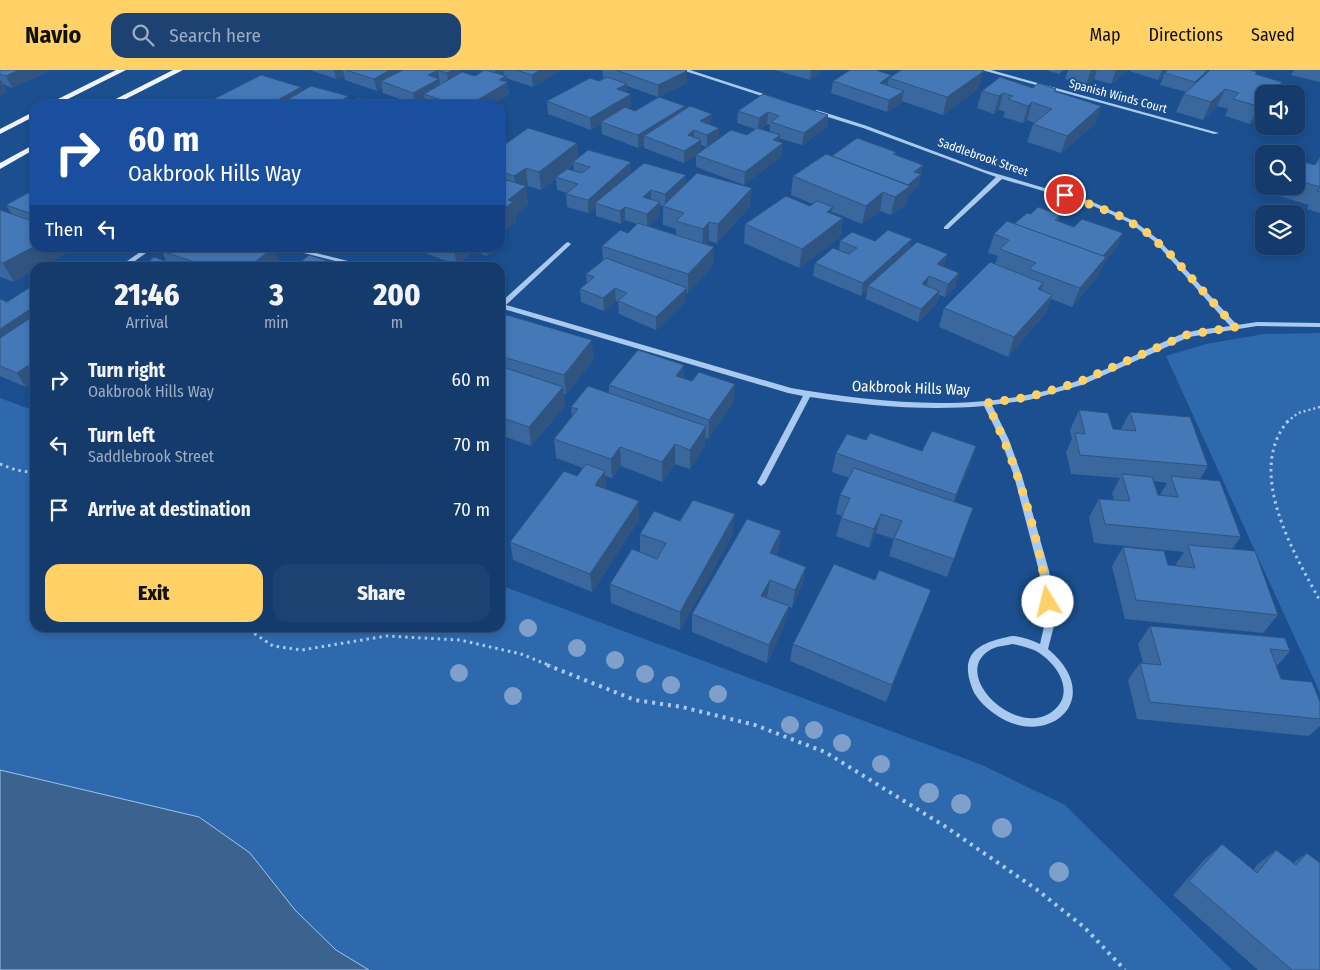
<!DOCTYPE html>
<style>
body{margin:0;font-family:"Fira Sans Condensed",sans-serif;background:#1d4271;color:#f1f3f6;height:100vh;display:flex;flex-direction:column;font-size:19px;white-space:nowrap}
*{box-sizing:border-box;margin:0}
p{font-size:16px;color:#9dadc1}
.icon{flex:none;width:28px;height:28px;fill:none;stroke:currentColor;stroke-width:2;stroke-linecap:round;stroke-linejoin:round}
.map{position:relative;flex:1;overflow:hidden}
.side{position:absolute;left:30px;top:192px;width:475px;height:370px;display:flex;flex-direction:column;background:#143b6b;border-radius:15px;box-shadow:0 2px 8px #0003,0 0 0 1px #33557e}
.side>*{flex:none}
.guide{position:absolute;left:30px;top:30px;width:475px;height:152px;border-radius:15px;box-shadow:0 2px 8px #0003,0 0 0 1px #33557e;background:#1a4fa0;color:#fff;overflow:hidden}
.fabs{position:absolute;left:1255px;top:15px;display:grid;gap:10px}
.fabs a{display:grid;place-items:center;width:50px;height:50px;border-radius:10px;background:#143b6b;box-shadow:0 2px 8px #0003,0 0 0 1px #33557e;font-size:25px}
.pin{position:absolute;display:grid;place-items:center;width:42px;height:42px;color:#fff;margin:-21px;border:2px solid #fff;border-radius:50%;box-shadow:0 1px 5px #0007}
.me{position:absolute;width:55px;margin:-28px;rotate:351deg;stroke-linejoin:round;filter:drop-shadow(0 0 4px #0008)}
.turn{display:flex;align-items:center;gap:18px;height:105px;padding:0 15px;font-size:22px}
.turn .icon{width:65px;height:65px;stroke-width:2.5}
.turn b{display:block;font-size:35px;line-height:42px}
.then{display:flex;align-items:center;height:48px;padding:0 15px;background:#0003;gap:10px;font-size:19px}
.eta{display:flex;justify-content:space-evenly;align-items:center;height:85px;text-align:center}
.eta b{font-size:30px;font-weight:800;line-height:35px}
.button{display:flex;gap:10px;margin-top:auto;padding:10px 15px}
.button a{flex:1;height:58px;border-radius:15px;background:#ffd166;color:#111;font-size:20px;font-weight:800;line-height:58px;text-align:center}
.button a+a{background:#1d4271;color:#f1f3f6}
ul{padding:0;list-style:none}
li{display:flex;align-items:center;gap:15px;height:65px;padding:0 15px}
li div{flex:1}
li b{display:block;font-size:19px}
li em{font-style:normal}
header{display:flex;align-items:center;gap:30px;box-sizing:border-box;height:70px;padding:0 25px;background:#ffd166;color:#111}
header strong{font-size:24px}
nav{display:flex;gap:28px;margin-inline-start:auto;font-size:18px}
.search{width:350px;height:45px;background:#1d4271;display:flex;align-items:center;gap:12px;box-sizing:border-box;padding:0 18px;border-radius:15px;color:#9dadc1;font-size:19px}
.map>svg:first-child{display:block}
.green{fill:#2e69ad}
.water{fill:#3c6290;stroke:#9cc4f0}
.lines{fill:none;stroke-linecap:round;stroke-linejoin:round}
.path-far2{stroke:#a9c9ee;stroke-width:2.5;stroke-dasharray:2 3;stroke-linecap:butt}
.path-far1{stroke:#a9c9ee;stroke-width:3;stroke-dasharray:2.5 4;stroke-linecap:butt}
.path{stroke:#a9c9ee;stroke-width:4;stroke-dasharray:3 5;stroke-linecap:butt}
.minor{fill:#a9c9ee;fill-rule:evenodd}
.major{fill:#f0f6ff;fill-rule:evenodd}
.tree{fill:#7ea0ca}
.wall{fill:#3a679d;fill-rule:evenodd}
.shaded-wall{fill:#305480}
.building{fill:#4478b7;stroke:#305480}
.route{stroke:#ffd166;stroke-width:9;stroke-dasharray:0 16.2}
.labels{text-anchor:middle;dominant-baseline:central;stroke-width:4;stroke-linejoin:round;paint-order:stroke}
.far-street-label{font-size:12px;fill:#fff;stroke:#1b4f8f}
.street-label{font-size:15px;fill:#fff;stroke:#1b4f8f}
</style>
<header>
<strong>Navio</strong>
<div class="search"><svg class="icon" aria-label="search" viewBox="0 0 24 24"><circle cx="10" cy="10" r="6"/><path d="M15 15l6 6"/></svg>Search here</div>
<nav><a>Map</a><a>Directions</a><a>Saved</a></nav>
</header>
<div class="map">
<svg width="1320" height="900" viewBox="0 0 1320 900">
<rect width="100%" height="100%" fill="#1b4f8f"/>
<g class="green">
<polygon points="1320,263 1320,623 1166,286 1206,274 1264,264"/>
<polygon points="0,328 35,341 35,558 500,558 500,515 982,695 1065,735 1232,900 0,900"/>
</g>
<polygon class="water" points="0,700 199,747 250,783 295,840 336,880 369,900 0,900"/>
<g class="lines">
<polyline class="path-far2" points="1287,352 1298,343 1320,337"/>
<g class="path-far1">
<path d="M1288,351C1245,402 1294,483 1320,531"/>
<polyline points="0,394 16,400 35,403"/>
<polyline points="251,558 255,564 273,576 302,580 386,566 460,570 521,584 551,596"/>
</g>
<polyline class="path" points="547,595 635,630 682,637 755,655 825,682 946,757 1036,819 1084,857 1125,900"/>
<g class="minor">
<polygon points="682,0 690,0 776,28 771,29"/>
<polygon points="982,0 991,0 1219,63 1214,64"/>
<path d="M817,40L867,56L984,100L1095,133L1134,151L1159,170L1237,255L1257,252L1320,253V257L1257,256L1189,267L1082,315L1029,330L992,335L1009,370L1022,406L1049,501L1056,548L1048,579C1109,630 1045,683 992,642C983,635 974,626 971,615C962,588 973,576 999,569C1004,568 1009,566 1014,566C1023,567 1032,570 1040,574L1046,548L1039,501L1014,406L1001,370L984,336C926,341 868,336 810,327L765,413L761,416L757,413L803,326L788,323L500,238V233L566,173L568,172L571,174L570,175L506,235L791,318C883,334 988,344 1077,311C1104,301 1131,287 1157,275C1166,271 1176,266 1185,263C1199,259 1216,258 1230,256L1155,172L1130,153L1091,135L1002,109L948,159H944V157L996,107L863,58L815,43V41ZM1012,574C1019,575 1027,577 1034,580C1056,591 1077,622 1053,641C1017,670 949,604 990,580C996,576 1005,576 1012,574Z"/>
<polygon points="146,178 153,178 125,198 117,198"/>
<polygon points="287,178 296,178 376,198 363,198 288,179"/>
</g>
<g class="major">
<polygon points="116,0 126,0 56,35 46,35"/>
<polygon points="173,0 183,0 114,35 104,35"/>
<polygon points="35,41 35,46 0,64 0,59"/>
<polygon points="35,74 35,79 0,99 0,93"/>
</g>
</g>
<g class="tree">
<circle cx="528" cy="558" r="9"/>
<circle cx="577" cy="578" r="9"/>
<circle cx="615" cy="590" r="9"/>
<circle cx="459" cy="603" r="9"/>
<circle cx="645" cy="604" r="9"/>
<circle cx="671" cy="615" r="9"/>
<circle cx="718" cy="624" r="9"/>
<circle cx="513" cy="626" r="9"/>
<circle cx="790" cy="655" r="9"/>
<circle cx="814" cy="660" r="9"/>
<circle cx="842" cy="673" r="9"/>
<circle cx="881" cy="694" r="9"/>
<circle cx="929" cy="723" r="10"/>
<circle cx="961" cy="734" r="10"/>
<circle cx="1002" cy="758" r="10"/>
<circle cx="1059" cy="802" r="10"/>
</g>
<g class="wall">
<polygon points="0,0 49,1 12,18 3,14 7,22 0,26"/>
<path d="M310,0H460L461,3L475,6L482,1L480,0L559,1L533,17L506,8L509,24L491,35H426L425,30L416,35L383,23L382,18L377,21L345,10L344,6L336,9ZM503,1L504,5L499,4Z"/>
<path d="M602,0H685L687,1V13L658,27L627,16V23L631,36L628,38L635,41L685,40L711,55L719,58L718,69L747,65L755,59L737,53L738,41L763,24L828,45L827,57L802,75L779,68V72L782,86L744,115L696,97V85L684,93L644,78V74L638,78L602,64L601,54L591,60L548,44L547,31L599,11L605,8L603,7ZM767,54L770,55V62L760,59ZM701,75L706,77L701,82Z"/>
<polygon points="774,0 823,0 810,10"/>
<polygon points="1046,0 1064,0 1059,4"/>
<polygon points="1068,0 1128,0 1111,14 1094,9 1086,15 1065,9"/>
<polygon points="1130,0 1250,0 1256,4 1264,39 1250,54 1225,46 1228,39 1217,36 1203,50 1176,42 1184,24 1186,22 1160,15 1164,5 1158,10 1129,1"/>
<polygon points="1294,0 1320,0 1320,12 1291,5"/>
<polygon points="891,5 891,7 979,18 943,45 902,31 901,33 887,42 831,23 833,11"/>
<polygon points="1033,18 1056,22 1101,36 1095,54 1061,83 1027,72 1033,54 1035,53 1027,50 1023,53 1003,47 1005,42 999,40 994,44 977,38 982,21"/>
<polygon points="303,21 350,33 299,35 214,35 212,30"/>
<path d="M577,73L578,88L631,92V103L686,114L750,136L717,173L709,171L705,174L714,177L713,196L688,223H686V231L656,260L619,244L618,232L616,231L604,241L581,232L580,219L587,214L586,204L603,191L602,176L628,163L637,154L625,150L621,154L596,146V137L588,143L567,137L566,124L567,123L557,120L556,108L541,120L528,116L526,117L528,135L515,146L516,151L502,162L504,174L500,177V78ZM573,94L574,101L568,99ZM660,136H663V155L676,159V165L648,156L660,145Z"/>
<polygon points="896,82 895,85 923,95 918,117 908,126 906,134 891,145 880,141 862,154 833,142 832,144 843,148 840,167 799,198 744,173 745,154 810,136 813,134 791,125 793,106 832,86"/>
<polygon points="1320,87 1320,143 1307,139 1309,135 1259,120 1264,111 1264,116 1296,116 1296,90 1315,95"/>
<polygon points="35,119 35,178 71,180 41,198 35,198 14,212 0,207 0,140 12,144 6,135"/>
<polygon points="1031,144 1060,145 1058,151 1118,176 1104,192 1098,206 1072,237 1051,229 1045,244 1008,287 939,257 944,238 995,194 998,186 988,183 994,164"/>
<polygon points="840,171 875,171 910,179 944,197 956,216 945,227 939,225 936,234 918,252 866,229 867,220 861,226 813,206 815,193 839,180"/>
<polygon points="274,178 280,196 278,198 140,198 166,191 162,181"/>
<polygon points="412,178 499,178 487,186 474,181 457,195"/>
<polygon points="35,220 35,310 26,317 0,306 0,229 7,232"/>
<polygon points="500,252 594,289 566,324 564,323 565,336 531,376 500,365"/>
<polygon points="684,295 684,309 692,311 735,314 733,333 708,369 705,368 705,375 690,399 675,394 662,412 621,396 612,408 605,406 606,419 639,431 639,450 592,522 513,490 510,472 577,406 583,398 556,388 554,369 572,346 571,337 609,323 609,315"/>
<path d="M1079,340L1113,359H1121L1130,342L1208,396L1200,409L1241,467L1232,479L1278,545L1263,563L1125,549L1112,496L1123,477L1168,495L1176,496V494L1184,482L1094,473L1089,447L1099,429L1114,430L1112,423L1120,408L1071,404L1066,382L1072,369L1070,360ZM1154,411L1167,413L1160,425H1158Z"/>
<polygon points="866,370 922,381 970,395 954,432 973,438 947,507 889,486 894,469 876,463 869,478 836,466 842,446 836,444 840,425 849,408 832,402 836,383"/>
<polygon points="680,451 733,463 680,560 611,533 610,514 657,489 640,482 640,464"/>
<polygon points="781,461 778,480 776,485 806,497 802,515 792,538 789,537 785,554 767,593 692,562 692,544"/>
<polygon points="875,510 931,520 924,538 886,632 790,591 793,574"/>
<polygon points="1150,556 1290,581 1276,597 1281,609 1320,632 1320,656 1309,666 1137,649 1128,610 1140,593 1143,593 1138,574"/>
<polygon points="1222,774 1253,800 1258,794 1276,780 1293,793 1307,783 1320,900 1258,900 1173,825 1205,789"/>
</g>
<g class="shaded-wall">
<polygon points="19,0 49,0 49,1 12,18 6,6"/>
<polygon points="334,0 343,0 344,6 336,9"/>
<polygon points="390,0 415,0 381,11 382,18 377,21 374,9"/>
<polygon points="438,0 441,21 424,24 425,30 416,35 413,23 428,5"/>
<polygon points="453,0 460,0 461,8 449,15 447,3"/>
<polygon points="495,0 503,0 503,1 496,6"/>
<polygon points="540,0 559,0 559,1 533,17 532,5"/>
<polygon points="811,0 823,0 810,10"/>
<polygon points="1091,0 1097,0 1094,9 1086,15"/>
<polygon points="1116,0 1128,0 1111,14"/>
<polygon points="1162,0 1169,0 1165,3 1164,5 1158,10"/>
<polygon points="1208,0 1211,0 1190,24 1195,12"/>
<polygon points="687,1 687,13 658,27 658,15"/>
<polygon points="984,1 979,18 943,45 947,27"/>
<polygon points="891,5 891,9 889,8 887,18 880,13"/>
<polygon points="506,6 509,24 491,35 469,35 499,10"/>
<polygon points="0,10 1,10 7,22 0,26"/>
<polygon points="1282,12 1276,24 1270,24"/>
<polygon points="627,14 627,26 617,19"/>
<polygon points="301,17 305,29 285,31 286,35 269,35"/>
<polygon points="1225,19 1217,36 1203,50 1211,32"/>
<polygon points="904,21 901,33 887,42 889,30"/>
<polygon points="1003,23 999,40 994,44 999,26"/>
<polygon points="631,24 631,36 604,53 601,52 601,54 591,60 590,48"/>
<polygon points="348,26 350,35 334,35"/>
<polygon points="1264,30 1264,39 1250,54 1258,36"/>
<polygon points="1032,32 1027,50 1023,53 1028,36"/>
<polygon points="685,36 685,48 644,66 644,74 638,78 638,65"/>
<polygon points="1101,36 1095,54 1061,83 1067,66"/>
<polygon points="768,42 767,54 758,60 759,48"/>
<polygon points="712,44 711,56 700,51"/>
<polygon points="828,45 827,57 802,75 804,63"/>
<polygon points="719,58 718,70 707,78 707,65"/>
<polygon points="694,60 694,73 688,65"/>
<polygon points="780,65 779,77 783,73 782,86 744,115 745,102 773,70"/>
<polygon points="701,70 701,82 684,93 684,81"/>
<polygon points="577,73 578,91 573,92 573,94 541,120 539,102"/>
<polygon points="631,92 631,105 595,133 596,137 588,143 588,130"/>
<polygon points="923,95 918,117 908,126 906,134 891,145 895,127 914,102"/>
<polygon points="526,98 528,116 526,117 528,135 515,146 516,151 502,162 504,174 500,177 500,142 508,130 517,124 514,106"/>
<polygon points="686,105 686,118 665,137 665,124"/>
<polygon points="752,118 750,136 717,173 718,154"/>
<polygon points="651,120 651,133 643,127"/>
<polygon points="883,122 880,141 862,154 866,136"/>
<polygon points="660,132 660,145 647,157 647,144"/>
<polygon points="625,137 625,150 621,154 620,141"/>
<polygon points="833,137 830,156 827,142"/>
<polygon points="843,148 840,167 799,198 802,179"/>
<polygon points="709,152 709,171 702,178 703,159"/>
<polygon points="1123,163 1118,176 1104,192 1098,206 1072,237 1080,218 1102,187"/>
<polygon points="912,169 909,182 868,216 867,220 861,226 863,213"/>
<polygon points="35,176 35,178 70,178 71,180 41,198 35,198 35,201 14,212 3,193"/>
<polygon points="714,177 713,196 688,223 688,204"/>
<polygon points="274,178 280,196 278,198 247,198"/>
<polygon points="459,178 473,178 474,181 457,195 454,181"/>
<polygon points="486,178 499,178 487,186"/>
<polygon points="948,184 944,198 937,194"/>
<polygon points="959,203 956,216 945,227 948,214"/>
<polygon points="929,206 926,219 922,214"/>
<polygon points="1043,213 1036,232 1038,219"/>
<polygon points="615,218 616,231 604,241 603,228"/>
<polygon points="687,218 686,231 656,260 656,247"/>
<polygon points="939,221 936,234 918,252 921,239"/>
<polygon points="1052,225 1045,244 1008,287 1014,267"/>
<polygon points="35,236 35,255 0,278 0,259"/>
<polygon points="592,270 594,289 566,324 564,305"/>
<polygon points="35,291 27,297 35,309 35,310 26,317 17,303"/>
<polygon points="684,295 684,314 676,306"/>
<polygon points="735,314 733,333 708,369 709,350"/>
<polygon points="563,317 565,336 531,376 529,357"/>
<polygon points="706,356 705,375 690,399 690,380"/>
<polygon points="675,374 675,394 662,412 662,392"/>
<polygon points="976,376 970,395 949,444 956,425"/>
<polygon points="620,377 621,396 612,408 611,389"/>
<polygon points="500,378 502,392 500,395"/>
<polygon points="605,401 606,420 595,415"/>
<polygon points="639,431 639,450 592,522 590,504"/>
<polygon points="735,444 733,463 680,560 680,542"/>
<polygon points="881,444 876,463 869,478 874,459"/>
<polygon points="781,461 778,480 767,502 770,483"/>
<polygon points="806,497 802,515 792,538 795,520"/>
<polygon points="770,510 767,528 761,526"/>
<polygon points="931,520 924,538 886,632 892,615"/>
<polygon points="789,536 785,554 767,593 769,575"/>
</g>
<g class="building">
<polygon points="0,0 19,0 6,6 0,4"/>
<polygon points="346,0 390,0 374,9"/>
<polygon points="403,0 453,0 447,3 438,0 428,5 439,9 413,23 381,11"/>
<polygon points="485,0 506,6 499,10 508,12 469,35 457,35 424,24 462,2 475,6"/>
<polygon points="516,0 540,0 532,5"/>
<polygon points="616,0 685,0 687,1 658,15"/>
<polygon points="850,0 876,0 891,5 880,13 904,21 889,30 833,11"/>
<polygon points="901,0 981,0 984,1 947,27 889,8"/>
<polygon points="1168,0 1208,0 1195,12 1165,3"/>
<polygon points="1210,0 1250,0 1257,2 1255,4 1282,12 1270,24 1264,24 1264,30 1258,36 1233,29 1239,23 1225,19 1211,32 1184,24"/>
<polygon points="261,5 301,17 269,35 222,35 224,34 212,30"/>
<polygon points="607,7 627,14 617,19 631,24 590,48 547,31 590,8 599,11"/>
<polygon points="1000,7 1033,18 1038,13 1056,19 1054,21 1101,36 1067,66 1033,54 1052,39 1032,32 1028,36 1008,29 1013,26 1003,23 999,26 982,21"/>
<polygon points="311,16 348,26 334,35 299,35 285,31"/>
<polygon points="763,24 828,45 804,63 771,52 779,46 768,42 759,48 738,41"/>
<polygon points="659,27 685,36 638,65 601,52 625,37 635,41"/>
<polygon points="359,28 382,35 346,35"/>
<polygon points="690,36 712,44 700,51 719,58 707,65 694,60 688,65 701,70 684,81 644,66"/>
<polygon points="528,58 577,73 539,102 526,98 514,106 500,101 500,78"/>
<polygon points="757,58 780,65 773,70 783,73 745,102 696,85 731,60 747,65"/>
<polygon points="857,68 896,82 893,84 923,95 914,102 921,104 908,115 832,86"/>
<polygon points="588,80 631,92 588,130 566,124 578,114 556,107 567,99 582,103 590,97 573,92"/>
<polygon points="826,84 910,116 895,127 883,122 866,136 793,106"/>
<polygon points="1320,87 1320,122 1317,121 1320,117 1296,110 1296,90 1315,95"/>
<polygon points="644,93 686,105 665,124 651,120 643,127 660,132 647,144 625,137 620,141 595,133"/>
<polygon points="697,103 752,118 718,154 709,152 703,159 676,151 684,143 663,136"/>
<polygon points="500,108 526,116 508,130 513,132 500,142"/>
<polygon points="35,119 35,145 6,135"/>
<polygon points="786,126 810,136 817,131 833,137 827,142 843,148 802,179 745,154"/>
<polygon points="1038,137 1060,145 1055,150 1074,157 1082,149 1123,163 1103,186 1014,154 1027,143 1031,144"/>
<polygon points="0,140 35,152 35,176 3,193 0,192"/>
<polygon points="1007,151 1106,187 1080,218 1029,199 1036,193 1000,179 1009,170 994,164"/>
<polygon points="638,153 714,177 688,204 602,176 620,160 628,163"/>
<polygon points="888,160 912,169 863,213 815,193 833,178 849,184 857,178 840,171 852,162 875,171"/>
<polygon points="917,172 948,184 937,194 959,203 948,214 929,206 922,214 939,221 921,239 868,216"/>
<polygon points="167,178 273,178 247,198 212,198 162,181"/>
<polygon points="444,178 459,178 454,181"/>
<polygon points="309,185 350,198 293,198"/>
<polygon points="154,187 184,198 140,198"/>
<polygon points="606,188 687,218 656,247 618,231 627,223 615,218 603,228 580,219 594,207 586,204"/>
<polygon points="990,192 1043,213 1038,219 1052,225 1014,267 944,238"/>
<polygon points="29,218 35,220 35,236 0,259 0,229 7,232"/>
<polygon points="35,245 35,291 17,303 0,296 0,268"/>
<polygon points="507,245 592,270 564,305 500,286 500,252"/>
<polygon points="638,280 684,295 676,306 692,311 699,302 735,314 709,350 609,315"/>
<polygon points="35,292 35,300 27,297"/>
<polygon points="500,296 563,317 529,357 500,347"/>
<polygon points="588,316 706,356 690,380 675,374 662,392 620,377 611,389 554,369 578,339 571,337"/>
<polygon points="1079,340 1108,343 1113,359 1136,361 1130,342 1190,347 1208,396 1080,385 1075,363 1085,364"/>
<polygon points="932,361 976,376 956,425 836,383 847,364 866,370 870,363 922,381"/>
<polygon points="586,394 605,401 595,415 639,431 590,504 510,472 564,401 577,406"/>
<polygon points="854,398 973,438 954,489 894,468 902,451 881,444 874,459 841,448 850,428 840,425"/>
<polygon points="1122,404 1152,407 1158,425 1178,427 1171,406 1220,411 1241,467 1105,454 1099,429 1130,431"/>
<polygon points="693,430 735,444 680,542 610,514 632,479 657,489 666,473 640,464 654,441 680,451"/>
<polygon points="747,449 781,461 770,483 806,497 795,520 770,510 761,526 789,536 769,575 692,544"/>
<polygon points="1188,475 1255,481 1278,545 1136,530 1123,477 1164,481 1168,495 1195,498"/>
<polygon points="834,494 875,510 879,500 931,520 892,615 793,574"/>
<polygon points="1150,556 1285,568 1290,581 1270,579 1281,609 1312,612 1320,632 1320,649 1150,632 1140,593 1161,595"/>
<polygon points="1222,774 1257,803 1276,780 1296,795 1307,783 1320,793 1320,900 1292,900 1189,811"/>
</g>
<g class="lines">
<path class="route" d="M1048,532C1038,463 1018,396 987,333L1029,327L1079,312L1186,265L1235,257L1170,184L1144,160L1116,144L1065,125"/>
</g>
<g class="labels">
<g class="far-street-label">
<text transform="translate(1118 26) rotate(15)">Spanish Winds Court</text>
<text transform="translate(983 87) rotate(19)">Saddlebrook Street</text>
</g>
<g class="street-label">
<text transform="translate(911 318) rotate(2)">Oakbrook Hills Way</text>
</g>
</g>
</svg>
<div class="fabs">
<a><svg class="icon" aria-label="sound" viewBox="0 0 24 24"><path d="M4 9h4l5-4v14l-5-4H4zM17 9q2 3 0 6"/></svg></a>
<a><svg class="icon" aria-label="search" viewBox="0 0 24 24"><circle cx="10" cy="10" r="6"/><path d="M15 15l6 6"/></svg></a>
<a><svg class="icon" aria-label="layers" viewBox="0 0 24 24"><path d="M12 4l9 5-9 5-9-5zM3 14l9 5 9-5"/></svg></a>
</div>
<div class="pin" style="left:1065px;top:125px;background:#d93025"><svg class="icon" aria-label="arrive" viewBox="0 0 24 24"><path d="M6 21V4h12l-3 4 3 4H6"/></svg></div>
<svg class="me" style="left:1048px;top:532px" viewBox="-20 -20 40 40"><circle r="19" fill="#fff"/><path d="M0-13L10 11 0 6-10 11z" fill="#ffd166"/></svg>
<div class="guide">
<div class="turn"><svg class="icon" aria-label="right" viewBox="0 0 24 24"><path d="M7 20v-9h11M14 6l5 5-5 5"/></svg><div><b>60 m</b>Oakbrook Hills Way</div></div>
<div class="then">Then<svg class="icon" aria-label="left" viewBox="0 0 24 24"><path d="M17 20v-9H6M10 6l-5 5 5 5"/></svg></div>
</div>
<section class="side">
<div class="eta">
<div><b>21:46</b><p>Arrival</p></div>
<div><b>3</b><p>min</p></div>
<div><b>200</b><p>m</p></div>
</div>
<ul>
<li><svg class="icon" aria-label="right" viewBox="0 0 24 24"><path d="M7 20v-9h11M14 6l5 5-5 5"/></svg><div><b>Turn right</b><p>Oakbrook Hills Way</p></div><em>60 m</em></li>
<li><svg class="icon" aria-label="left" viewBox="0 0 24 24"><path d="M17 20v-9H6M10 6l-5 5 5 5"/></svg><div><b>Turn left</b><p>Saddlebrook Street</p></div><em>70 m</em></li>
<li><svg class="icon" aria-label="arrive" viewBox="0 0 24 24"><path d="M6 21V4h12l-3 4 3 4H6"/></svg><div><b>Arrive at destination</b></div><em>70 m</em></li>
</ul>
<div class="button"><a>Exit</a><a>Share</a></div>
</section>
</div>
